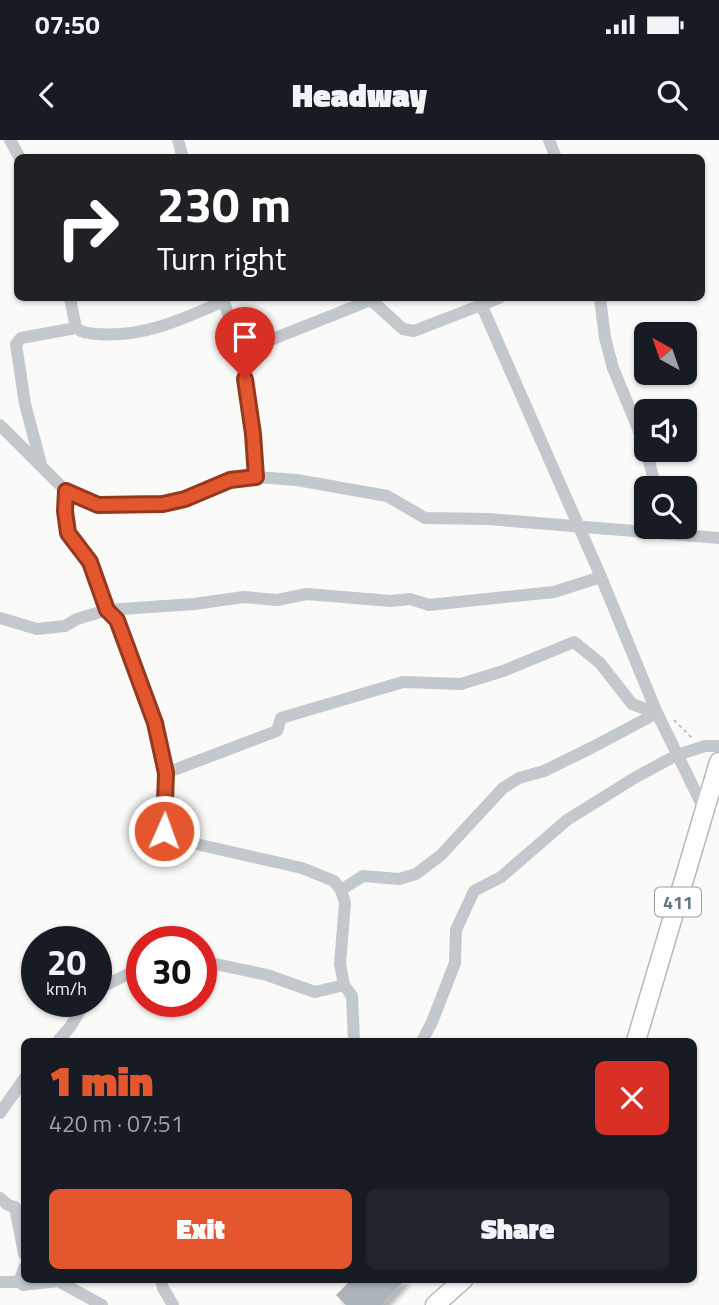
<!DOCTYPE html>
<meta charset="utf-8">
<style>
body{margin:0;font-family:"Titillium Web",sans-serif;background:#20242c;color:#f1f3f6;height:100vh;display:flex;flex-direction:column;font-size:26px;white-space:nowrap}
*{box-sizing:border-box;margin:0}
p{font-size:23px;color:#9ea1a6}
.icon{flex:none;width:38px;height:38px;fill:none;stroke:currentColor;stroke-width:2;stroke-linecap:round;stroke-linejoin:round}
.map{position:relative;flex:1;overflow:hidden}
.sheet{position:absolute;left:21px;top:898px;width:676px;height:245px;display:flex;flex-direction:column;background:#171b24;border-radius:10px;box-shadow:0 2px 5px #0004}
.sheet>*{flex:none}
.hud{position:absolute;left:14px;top:14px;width:691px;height:147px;border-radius:10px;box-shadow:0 2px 5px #0004;background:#202124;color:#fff;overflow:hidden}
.needle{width:46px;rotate:320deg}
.fabs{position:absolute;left:634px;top:182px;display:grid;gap:14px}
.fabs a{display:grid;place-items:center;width:63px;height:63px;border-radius:10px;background:#171b24;box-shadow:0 2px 5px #0004;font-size:35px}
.speed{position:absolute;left:21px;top:786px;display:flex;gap:14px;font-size:35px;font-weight:700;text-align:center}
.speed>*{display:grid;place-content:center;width:91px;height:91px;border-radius:50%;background:#171b24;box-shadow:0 2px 5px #0004;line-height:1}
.speed small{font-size:18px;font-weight:400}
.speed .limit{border:10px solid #d22;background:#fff;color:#111}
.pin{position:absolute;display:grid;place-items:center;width:60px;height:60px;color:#fff;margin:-72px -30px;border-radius:50% 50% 50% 0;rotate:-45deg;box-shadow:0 0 7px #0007}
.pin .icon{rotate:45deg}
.me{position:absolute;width:77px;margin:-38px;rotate:2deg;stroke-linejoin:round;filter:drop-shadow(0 0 5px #0008)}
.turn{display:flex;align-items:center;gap:24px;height:147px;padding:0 28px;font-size:32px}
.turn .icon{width:91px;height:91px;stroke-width:2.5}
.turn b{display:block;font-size:49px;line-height:60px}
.round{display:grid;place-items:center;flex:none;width:74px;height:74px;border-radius:10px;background:#20242c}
.summary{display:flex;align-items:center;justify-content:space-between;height:119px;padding:0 28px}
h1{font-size:42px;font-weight:800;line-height:52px;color:#e4572e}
.action{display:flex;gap:14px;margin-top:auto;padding:14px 28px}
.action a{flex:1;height:80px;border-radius:10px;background:#e4572e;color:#fff;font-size:28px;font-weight:800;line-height:80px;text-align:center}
.action a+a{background:#20242c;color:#f1f3f6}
.status{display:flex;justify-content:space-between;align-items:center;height:49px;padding:0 35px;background:#171b24;direction:ltr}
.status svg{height:19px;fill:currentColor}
header{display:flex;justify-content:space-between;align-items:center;height:91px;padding:0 28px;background:#171b24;font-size:32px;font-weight:800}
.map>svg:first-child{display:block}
.building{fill:#aab3b9;filter:url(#shadow)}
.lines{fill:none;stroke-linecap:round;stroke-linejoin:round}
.highway-casing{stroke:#b4b9bd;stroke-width:21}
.path{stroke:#bbbfc2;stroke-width:2;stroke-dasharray:3.5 3.5;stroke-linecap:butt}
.minor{stroke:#c3c8cc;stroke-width:12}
.highway{stroke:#fff;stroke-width:18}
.route-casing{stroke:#94391e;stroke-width:18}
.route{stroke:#e4572e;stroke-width:12}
.labels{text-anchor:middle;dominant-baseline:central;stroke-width:7;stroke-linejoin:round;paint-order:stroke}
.shield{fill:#fff;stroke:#939fa8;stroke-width:2}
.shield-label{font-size:18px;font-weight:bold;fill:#657683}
</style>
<div class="status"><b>07:50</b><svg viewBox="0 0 49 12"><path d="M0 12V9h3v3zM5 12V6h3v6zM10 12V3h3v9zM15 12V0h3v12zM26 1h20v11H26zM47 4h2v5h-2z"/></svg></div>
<header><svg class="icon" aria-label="back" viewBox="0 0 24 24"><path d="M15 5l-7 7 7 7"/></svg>Headway<svg class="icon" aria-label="search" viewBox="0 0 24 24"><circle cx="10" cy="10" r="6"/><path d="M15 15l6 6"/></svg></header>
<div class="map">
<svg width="719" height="1165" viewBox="0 0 719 1165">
<defs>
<filter id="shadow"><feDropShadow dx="5" dy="5" stdDeviation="2" flood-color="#0004"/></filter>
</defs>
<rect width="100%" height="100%" fill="#fafaf8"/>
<polygon class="building" points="352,1139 406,1139 382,1165 346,1165 336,1155"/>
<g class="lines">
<defs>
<g id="highway">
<polyline points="636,901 719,622"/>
<polyline points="435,1165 464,1139"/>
</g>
</defs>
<use href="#highway" class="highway-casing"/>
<polyline class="path" points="674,580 692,598"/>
<g class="minor">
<polyline points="10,0 20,18"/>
<polyline points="178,0 183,18"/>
<polyline points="549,0 556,18"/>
<polyline points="70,158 76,188"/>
<path d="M223,158C242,216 254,276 256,337"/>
<polyline points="600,158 605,198 613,228 646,308"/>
<polyline points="481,164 601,437 657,573 705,671"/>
<polyline points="240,212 371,160 403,189 414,191 499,158"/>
<polyline points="0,285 66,351 98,365 163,364 185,360 230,340 256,337 297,340 387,356 425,378 488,379 719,398"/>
<polyline points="646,310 656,348"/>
<path d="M41,324L25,264L16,204L21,198L76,188C82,193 88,193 97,194C143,198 183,179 224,161"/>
<polyline points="66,351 65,371 68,393 90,422 107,470 117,480 155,583 166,633 164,691 174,699 302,728 334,741 341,750 345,763 340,824 344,845 352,856 354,901"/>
<polyline points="0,478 37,489 65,486 77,479 107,470 194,464 244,457 277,460 307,454 391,461 410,459 429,465 554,452 601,437"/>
<polyline points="166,633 277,591 281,578 403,542 461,544 503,531 574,502 600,523 632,564 657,573"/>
<polyline points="341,750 363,736 399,739 416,734 441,715 503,648 519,638 544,631 591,608 657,573"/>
<polyline points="201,821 267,835 315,852 344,845"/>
<polyline points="96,850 142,827"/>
<polyline points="58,901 70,887 86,861"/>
<polyline points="422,901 432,882 455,823 456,790 474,751 501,737 567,680 636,637 677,615 705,606 719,606"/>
<polyline points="0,973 24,939"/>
<polyline points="0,1058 8,1065 15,1067 24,1114"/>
<polyline points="161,1139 163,1148 173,1165"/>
<polyline points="0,1142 19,1142 24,1128"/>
<polyline points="19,1142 23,1145 58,1141 102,1165"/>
</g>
<use href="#highway" class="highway"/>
</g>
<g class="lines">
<defs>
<polyline id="route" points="164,691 166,633 155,583 117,480 107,470 90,422 68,393 65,371 66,351 98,365 163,364 185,359 230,340 256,337 253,294 245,239"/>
</defs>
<use href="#route" class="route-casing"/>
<use href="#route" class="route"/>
</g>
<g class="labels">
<rect class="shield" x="655" y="747.5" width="46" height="29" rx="5"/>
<g class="shield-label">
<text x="678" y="762">411</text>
</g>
</g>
</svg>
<div class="fabs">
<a><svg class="needle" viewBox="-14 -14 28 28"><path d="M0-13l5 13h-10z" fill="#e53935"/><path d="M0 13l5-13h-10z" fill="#9ea1a6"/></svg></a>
<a><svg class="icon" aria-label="sound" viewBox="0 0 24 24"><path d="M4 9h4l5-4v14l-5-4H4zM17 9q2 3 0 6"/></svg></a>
<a><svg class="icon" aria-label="search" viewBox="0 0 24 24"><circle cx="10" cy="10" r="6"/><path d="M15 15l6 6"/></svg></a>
</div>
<div class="speed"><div>20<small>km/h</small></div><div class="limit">30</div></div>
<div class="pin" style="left:245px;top:239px;background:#d93025"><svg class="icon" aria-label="arrive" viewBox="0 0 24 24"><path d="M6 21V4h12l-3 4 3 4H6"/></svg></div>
<svg class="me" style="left:164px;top:691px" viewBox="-20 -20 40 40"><circle r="17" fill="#e4572e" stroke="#fff" stroke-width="3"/><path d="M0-11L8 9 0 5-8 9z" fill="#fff"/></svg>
<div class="hud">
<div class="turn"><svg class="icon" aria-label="right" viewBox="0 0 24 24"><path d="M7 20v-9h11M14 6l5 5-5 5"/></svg><div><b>230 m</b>Turn right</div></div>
</div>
<section class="sheet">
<div class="summary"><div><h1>1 min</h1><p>420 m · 07:51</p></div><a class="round" style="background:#d93025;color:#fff"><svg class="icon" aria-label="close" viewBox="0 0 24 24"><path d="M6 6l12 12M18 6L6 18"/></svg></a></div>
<div class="action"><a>Exit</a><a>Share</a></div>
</section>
</div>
